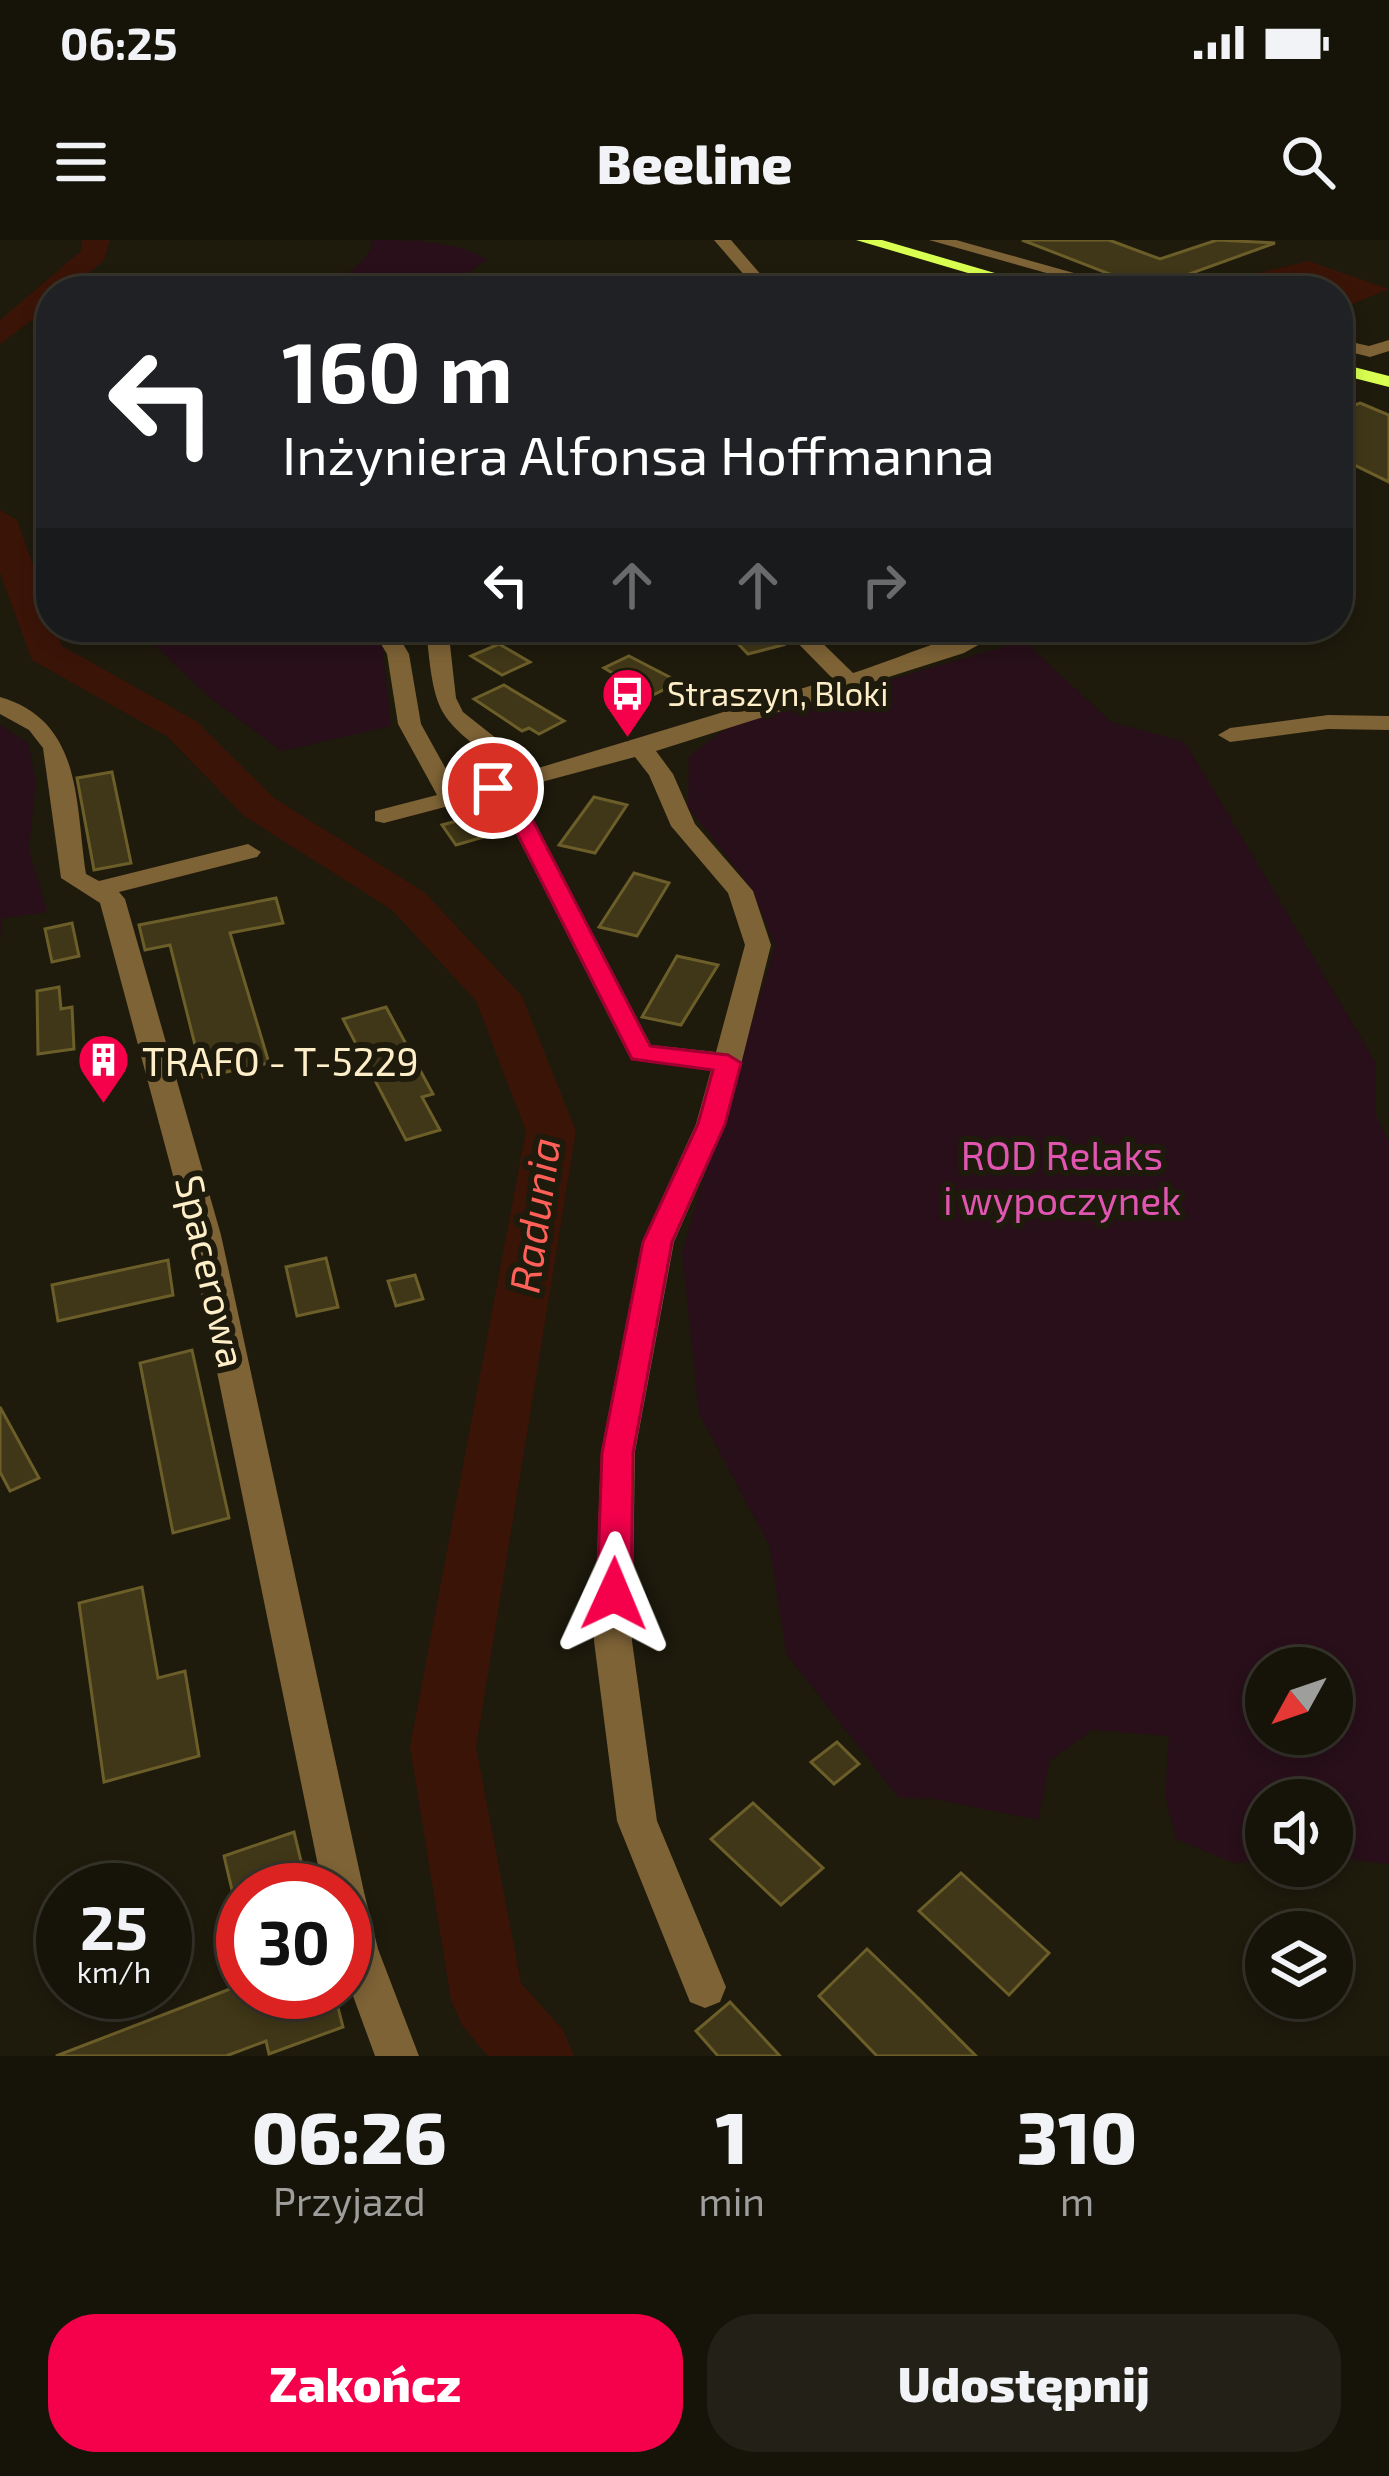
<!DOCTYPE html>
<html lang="pl">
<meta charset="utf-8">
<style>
body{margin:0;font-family:"Exo 2",sans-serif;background:#232117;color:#f1f3f6;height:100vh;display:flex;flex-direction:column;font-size:45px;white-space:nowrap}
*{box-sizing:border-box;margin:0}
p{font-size:39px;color:#9e9e9c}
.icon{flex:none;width:66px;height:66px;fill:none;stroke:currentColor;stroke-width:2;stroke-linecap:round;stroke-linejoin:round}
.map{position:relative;height:1816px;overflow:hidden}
.drawer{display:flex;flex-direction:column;background:#161409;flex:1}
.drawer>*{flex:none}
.hud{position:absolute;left:36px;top:36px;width:1317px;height:366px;border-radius:48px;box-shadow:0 6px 18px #0003,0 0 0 3px #35332a;background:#202124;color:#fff;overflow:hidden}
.needle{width:78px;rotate:230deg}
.tools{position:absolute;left:1245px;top:1407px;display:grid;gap:24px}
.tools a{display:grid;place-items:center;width:108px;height:108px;border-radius:50%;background:#161409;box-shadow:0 6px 18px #0003,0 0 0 3px #35332a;font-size:60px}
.speed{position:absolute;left:36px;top:1623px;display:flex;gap:24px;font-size:60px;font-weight:700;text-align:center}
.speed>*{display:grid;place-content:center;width:156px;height:156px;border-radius:50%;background:#161409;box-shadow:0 6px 18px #0003,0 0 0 3px #35332a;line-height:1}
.speed small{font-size:30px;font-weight:400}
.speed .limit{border:18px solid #d22;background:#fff;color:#111}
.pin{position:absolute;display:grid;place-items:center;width:102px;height:102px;color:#fff;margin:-51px;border:6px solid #fff;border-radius:50%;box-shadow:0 3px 12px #0007}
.me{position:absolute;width:132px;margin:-66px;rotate:1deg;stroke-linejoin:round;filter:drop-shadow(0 0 9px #0008)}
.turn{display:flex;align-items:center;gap:42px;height:252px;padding:0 48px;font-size:54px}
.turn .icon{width:156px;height:156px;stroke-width:2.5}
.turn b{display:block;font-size:84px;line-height:102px}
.lanes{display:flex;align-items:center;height:114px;padding:0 48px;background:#0003;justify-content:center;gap:60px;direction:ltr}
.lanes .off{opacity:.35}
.eta{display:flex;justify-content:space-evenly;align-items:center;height:204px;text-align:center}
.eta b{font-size:72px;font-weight:800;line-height:84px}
.cta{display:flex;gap:24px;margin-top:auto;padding:24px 48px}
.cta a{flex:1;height:138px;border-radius:48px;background:#f4004b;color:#fff;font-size:48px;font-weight:800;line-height:138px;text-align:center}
.cta a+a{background:#232117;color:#f1f3f6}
.status{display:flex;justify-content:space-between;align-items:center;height:84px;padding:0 60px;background:#161409;direction:ltr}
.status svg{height:33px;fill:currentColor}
header{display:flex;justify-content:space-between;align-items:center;height:156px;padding:0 48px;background:#161409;font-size:54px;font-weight:800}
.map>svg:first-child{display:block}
.green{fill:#280f1a;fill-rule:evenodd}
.water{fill:#3b1408}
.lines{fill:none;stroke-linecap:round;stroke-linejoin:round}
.river{fill:#3b1408;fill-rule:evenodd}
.building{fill:#403718;stroke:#6c5e29;stroke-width:3}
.minor{fill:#7e6336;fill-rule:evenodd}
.major{fill:#d9ff50;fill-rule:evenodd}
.route{fill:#f4004b;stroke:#9f0031;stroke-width:3}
.labels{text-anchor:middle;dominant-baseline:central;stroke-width:12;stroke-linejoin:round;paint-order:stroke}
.far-poi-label{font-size:33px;fill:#ffefc9;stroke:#1e1a0c;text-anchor:start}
.poi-label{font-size:39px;fill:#ffefc9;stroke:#1e1a0c;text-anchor:start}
.park-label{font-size:39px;fill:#df55b0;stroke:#1e1a0c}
.street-label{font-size:39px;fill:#ffefc9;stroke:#1e1a0c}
.water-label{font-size:42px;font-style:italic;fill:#ff6057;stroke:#1e1a0c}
</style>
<div class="status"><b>06:25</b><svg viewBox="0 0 49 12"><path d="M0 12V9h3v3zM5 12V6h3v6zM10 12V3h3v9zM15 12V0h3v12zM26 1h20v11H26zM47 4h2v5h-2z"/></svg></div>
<header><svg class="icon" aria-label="menu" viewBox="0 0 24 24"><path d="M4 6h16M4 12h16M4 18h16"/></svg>Beeline<svg class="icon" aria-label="search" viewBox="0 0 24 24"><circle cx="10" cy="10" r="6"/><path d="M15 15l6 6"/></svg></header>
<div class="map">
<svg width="1389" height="1816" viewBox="0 0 1389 1816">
<rect width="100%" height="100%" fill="#1e1a0c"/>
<g class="green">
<path d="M369,0C411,0 451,0 487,19L444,51H297C327,45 360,34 373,5Z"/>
<polygon points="136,387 370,387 382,402 391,486 282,511 208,456"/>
<path d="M1024,401L1111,482L1185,502L1376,823L1375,874L1389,901V1624L1332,1618V1560H1266V1621L1234,1623L1176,1599L1165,1556L1169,1496L1092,1490L1050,1521L1038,1580L934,1559L899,1558L787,1415L769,1305L699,1173L682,1012L775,706L752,649L688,567L689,516L729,486ZM1266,1428H1332V1494H1266Z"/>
<polygon points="0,485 28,503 36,541 29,610 47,672 3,678 0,699"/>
</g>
<polygon class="water" points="1308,21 1389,49 1338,70 1338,51 1211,51 1242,37"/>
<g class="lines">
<g class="river">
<polygon points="82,0 110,0 104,20 68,51 51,51 51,66 0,104 0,80 81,11"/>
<polygon points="0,270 17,280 62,406 196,481 274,558 424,652 522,756 576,891 476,1507 521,1743 563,1790 574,1816 488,1816 462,1785 451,1760 410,1507 526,891 476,761 392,670 244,576 168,497 32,420 0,333"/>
</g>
</g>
<g class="building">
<polygon points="1022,0 1109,0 1160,19 1217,0 1275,3 1148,49"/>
<polygon points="1360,163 1389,175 1389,242 1338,217 1338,171"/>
<polygon points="722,387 765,387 783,405 748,414"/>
<polygon points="499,404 530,422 502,435 471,416"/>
<polygon points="629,416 679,442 651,456 604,428"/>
<polygon points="504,445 564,481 539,494 529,488 522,491 474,459"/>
<polygon points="112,532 131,623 94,630 77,538"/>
<polygon points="594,557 627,565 595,613 559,605"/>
<polygon points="493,571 508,590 456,605 442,585"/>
<polygon points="634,633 669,643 637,696 599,687"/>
<polygon points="276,658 283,683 230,693 269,823 203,837 170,705 145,710 139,685"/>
<polygon points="72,683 79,716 52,722 45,689"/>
<polygon points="677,716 718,725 681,785 642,777"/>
<polygon points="59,747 61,769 72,767 74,809 38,814 37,751"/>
<polygon points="386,767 433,854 422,857 440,890 406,900 343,779"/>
<polygon points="326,1018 338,1067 297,1076 286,1027"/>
<polygon points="168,1020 173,1055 58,1081 52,1045"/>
<polygon points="415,1035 423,1059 396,1066 388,1041"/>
<polygon points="192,1110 229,1278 173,1293 140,1123"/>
<polygon points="0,1167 39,1238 10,1251 0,1232"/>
<polygon points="142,1347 158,1438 185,1431 199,1516 104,1542 79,1363"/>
<polygon points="837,1502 859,1524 834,1544 811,1522"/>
<polygon points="753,1563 823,1628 781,1665 711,1599"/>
<polygon points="294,1592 308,1650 232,1650 224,1616"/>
<polygon points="961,1633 1049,1713 1009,1755 919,1671"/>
<polygon points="867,1709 918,1758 976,1816 877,1816 819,1756"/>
<polygon points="243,1744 243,1752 334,1752 343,1787 269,1814 266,1801 226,1816 56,1816"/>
<polygon points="730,1762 745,1778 780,1816 718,1816 696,1791"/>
</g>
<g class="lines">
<g class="minor">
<polygon points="714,0 731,0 775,51 758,51"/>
<polygon points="929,0 956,0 1138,51 1111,51"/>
<polygon points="1338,99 1369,106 1389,100 1389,111 1370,117 1338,109"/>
<path d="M371,387H393L409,414L421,484L457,549L512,535C438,475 435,484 426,387H448L456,458L463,472L535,529L833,439L782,387H806L853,433C898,419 966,387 1010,387L964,413L656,511L673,534L695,584L753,651L771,705L726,884L674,1002L635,1212L632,1401L657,1581L726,1747L720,1762L705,1768L690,1762L617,1581L594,1401L601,1212L642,1002L696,884L711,830L631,820L511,584L487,556L384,583L375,581V571L437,555L398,484L387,414ZM635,517L649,535L671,586L728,653L745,705L716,812L651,805L534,581L508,551Z"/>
<path d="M0,457C83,481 75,563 86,634L99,641L248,604L261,612L257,617L119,652L125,659L221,995L364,1652L378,1709L419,1816H375L345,1734V1650H323L189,995L100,663L61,638L43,508L29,490L0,474Z"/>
<polygon points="1328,475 1389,476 1389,490 1328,489 1230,502 1218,495 1230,488"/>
</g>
<g class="major">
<polygon points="856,0 882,0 1056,51 1029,51"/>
<polygon points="1338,123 1389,136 1389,147 1338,134"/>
</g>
</g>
<polygon class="route" points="493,541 533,581 650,806 728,815 741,823 725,884 672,1002 633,1213 631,1354 626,1364 602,1364 597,1354 602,1213 643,1002 698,884 713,830 632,819 512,583 481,548"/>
<defs>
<symbol id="bus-pin" viewBox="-11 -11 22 30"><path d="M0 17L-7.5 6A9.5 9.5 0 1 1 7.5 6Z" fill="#f4004b" stroke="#1e1a0c"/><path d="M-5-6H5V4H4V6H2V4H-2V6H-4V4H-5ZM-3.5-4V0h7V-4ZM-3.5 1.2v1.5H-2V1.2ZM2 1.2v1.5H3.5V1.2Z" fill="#fff"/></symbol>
<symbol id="building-pin" viewBox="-11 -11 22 30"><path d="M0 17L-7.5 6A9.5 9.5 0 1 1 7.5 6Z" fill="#f4004b" stroke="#1e1a0c"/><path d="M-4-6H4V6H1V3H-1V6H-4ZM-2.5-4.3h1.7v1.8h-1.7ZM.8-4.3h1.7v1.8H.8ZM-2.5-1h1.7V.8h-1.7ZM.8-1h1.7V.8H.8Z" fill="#fff"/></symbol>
</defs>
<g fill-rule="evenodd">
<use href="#bus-pin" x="598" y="424" width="59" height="81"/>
<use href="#building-pin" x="74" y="790" width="59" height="81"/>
</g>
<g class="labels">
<g class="far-poi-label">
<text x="667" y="453">Straszyn, Bloki</text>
</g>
<g class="poi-label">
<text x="142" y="820">TRAFO - T-5229</text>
</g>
<g class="park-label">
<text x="1062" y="914">ROD Relaks<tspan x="1062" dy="45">i wypoczynek</tspan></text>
</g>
<g class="street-label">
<text transform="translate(212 1031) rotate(77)">Spacerowa</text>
</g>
<g class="water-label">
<text transform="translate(533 975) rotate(-82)">Radunia</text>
</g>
</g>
</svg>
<div class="tools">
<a><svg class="needle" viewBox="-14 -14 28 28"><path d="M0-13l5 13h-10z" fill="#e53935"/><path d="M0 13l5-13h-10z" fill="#9e9e9c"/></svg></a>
<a><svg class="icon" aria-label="sound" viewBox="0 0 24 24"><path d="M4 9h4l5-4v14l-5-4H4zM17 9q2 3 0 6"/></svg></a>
<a><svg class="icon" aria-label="layers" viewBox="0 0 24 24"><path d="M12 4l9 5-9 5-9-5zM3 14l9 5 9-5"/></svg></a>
</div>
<div class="speed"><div>25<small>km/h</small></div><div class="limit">30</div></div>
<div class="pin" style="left:493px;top:548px;background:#d93025"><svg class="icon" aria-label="arrive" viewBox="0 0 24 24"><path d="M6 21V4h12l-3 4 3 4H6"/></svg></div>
<svg class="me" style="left:614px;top:1354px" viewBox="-20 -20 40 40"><path d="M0-17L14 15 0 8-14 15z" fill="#f4004b" stroke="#fff" stroke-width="4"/></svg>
<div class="hud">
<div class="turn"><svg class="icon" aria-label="left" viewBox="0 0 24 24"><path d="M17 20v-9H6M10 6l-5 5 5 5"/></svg><div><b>160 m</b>Inżyniera Alfonsa Hoffmanna</div></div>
<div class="lanes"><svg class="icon" aria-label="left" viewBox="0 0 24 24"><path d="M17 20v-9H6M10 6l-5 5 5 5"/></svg><svg class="icon off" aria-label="ahead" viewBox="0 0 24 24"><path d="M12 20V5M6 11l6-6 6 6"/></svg><svg class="icon off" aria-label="ahead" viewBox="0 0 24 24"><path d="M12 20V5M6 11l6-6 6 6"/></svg><svg class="icon off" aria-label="right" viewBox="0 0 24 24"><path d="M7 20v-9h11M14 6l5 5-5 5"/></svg></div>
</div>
</div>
<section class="drawer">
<div class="eta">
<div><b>06:26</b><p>Przyjazd</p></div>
<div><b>1</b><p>min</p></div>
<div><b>310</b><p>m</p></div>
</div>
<div class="cta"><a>Zakończ</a><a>Udostępnij</a></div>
</section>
